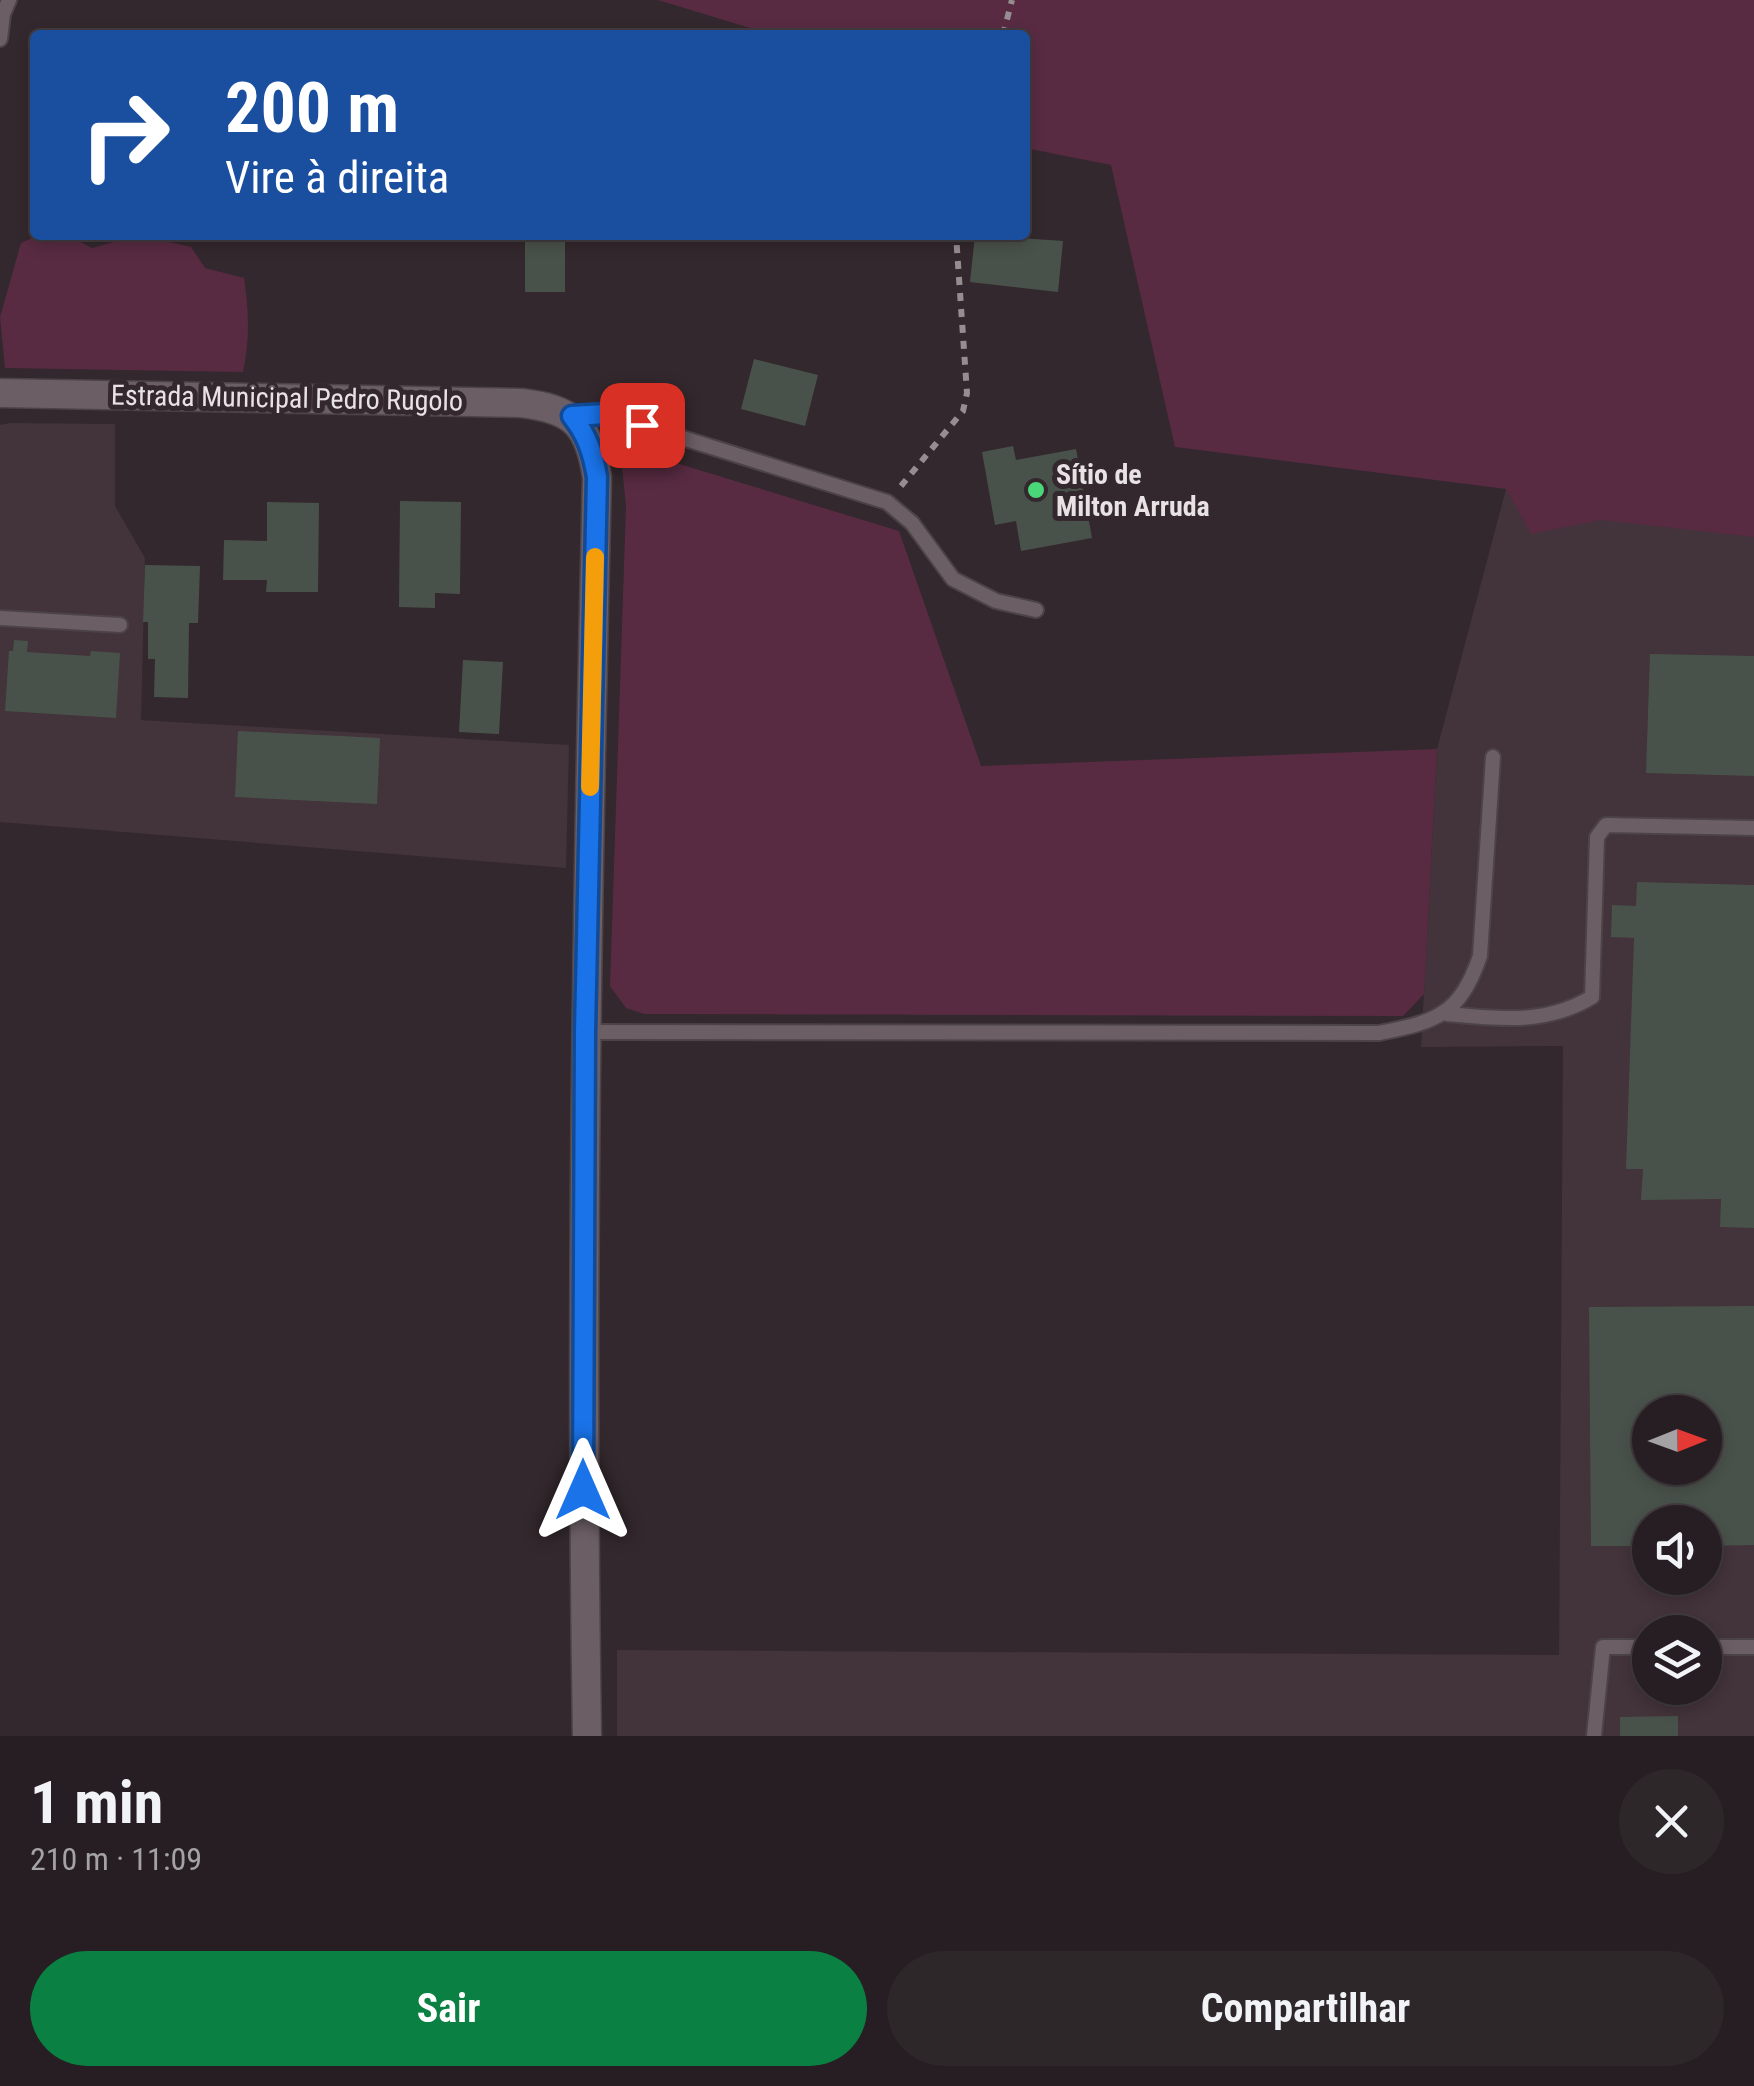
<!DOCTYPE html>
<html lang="pt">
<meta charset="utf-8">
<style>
body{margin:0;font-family:"Roboto Condensed",sans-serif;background:#2e272a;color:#f1f3f6;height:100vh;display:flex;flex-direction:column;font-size:38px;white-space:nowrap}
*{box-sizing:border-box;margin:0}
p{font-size:32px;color:#a4a2a5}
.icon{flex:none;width:55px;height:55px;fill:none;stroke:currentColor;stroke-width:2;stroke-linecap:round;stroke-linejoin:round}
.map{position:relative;height:1736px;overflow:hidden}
.side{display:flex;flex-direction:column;background:#261e22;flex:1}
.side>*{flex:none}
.hud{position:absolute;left:30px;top:30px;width:1000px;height:210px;border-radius:10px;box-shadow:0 5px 15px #0003,0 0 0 2px #423c40;background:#1a4fa0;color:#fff;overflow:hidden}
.needle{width:65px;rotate:89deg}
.tools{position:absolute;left:1632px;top:1395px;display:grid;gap:20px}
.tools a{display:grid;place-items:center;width:90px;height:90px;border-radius:50%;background:#261e22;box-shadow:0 5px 15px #0003,0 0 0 2px #423c40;font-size:50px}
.pin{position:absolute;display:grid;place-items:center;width:85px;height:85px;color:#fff;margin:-42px;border-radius:20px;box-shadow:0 5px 15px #0006}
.me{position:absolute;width:110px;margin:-55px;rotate:0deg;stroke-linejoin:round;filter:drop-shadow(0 0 8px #0008)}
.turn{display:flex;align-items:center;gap:35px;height:210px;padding:0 30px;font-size:45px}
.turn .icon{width:130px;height:130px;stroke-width:2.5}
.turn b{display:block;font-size:70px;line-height:85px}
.round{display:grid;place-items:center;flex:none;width:105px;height:105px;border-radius:52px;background:#2e272a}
.summary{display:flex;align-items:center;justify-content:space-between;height:170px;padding:0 30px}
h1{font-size:60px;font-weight:700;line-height:75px}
.action{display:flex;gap:20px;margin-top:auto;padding:20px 30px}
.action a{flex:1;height:115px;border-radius:60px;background:#0b8043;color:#fff;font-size:40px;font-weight:700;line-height:115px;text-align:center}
.action a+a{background:#2e272a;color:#f1f3f6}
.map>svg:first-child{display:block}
.built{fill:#43333a;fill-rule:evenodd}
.green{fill:#582b42}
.building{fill:#49524a;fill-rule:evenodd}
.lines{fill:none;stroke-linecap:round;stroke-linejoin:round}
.lane-casing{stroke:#4c4347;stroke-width:18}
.street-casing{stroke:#4c4347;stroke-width:31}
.path{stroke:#968d91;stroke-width:6;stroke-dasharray:8 8;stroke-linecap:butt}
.lane{stroke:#6b5e64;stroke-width:14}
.street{stroke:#6b5e64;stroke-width:28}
.route-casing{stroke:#114b97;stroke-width:25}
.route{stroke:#1a73e8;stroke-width:18}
.slow{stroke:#f59e0b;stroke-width:18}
.poi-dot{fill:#4ad777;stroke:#33282d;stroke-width:4}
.labels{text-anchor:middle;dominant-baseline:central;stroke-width:10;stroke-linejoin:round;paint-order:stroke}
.street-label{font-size:28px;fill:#e9e2e5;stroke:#33282d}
.poi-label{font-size:28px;font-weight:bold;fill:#e9e2e5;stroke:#33282d;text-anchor:start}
</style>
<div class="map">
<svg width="1754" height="1736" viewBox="0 0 1754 1736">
<rect width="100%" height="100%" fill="#33282d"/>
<g class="built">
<polygon points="10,423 115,424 115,506 145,558 141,720 569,745 566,868 0,822 0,425"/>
<path d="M1506,489L1754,521V1736H617V1650L1559,1655L1563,1046L1421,1047L1437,749ZM1650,1412H1705V1468H1650ZM1650,1522H1705V1578H1650ZM1650,1632H1705V1688H1650Z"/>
</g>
<g class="green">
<polygon points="658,0 1754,0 1754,537 1601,520 1531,534 1506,489 1175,447 1111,165 1025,148 1025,35 773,35"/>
<path d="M38,235H67L92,248L139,235L191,247L205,268L244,278C249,311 250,339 243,372L5,368L0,317L21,243Z"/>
<polygon points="620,446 899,531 981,766 1437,749 1424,994 1403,1016 644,1014 626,1008 610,986 626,506"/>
</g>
<g class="building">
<rect x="525" y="235" width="40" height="57"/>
<polygon points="975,235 1063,241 1058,292 970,282"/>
<polygon points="754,359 818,375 805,426 741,409"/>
<polygon points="1013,446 1016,460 1076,449 1092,538 1021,551 1016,521 995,525 982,452"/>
<polygon points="400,501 461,502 460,594 435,593 435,608 399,607"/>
<polygon points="267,502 319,503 318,592 266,592 267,580 223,580 224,540 267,541"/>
<polygon points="145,565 200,566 198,623 189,623 188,698 154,697 155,659 148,659 148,622 143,622"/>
<polygon points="14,640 28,641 27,652 90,656 91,651 120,653 116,718 5,711 9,651 13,651"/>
<polygon points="1650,654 1754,656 1754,776 1646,773"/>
<polygon points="463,660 503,662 499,734 459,732"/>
<polygon points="238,731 380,738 377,804 235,797"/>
<polygon points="1637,882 1754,885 1754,1228 1720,1227 1721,1199 1641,1200 1643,1169 1626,1169 1634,938 1611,937 1612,905 1636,906"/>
<path d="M1754,1306V1545L1705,1546V1522H1650V1546H1591L1589,1307ZM1650,1412H1705V1468H1650Z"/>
<polygon points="1678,1716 1678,1736 1620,1736 1620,1717"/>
</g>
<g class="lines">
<defs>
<g id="lane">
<polyline points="0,39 3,14 9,0"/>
<polyline points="573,416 606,414 887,502 912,523 953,579 996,601 1036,610"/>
<polyline points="0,618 120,625"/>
<path d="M1447,1014C1498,1019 1546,1025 1592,997L1597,837L1606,825L1754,828"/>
<path d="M586,1032L1379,1033C1437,1022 1460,1014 1480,956L1493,757"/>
<polyline points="1705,1647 1754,1647"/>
<polyline points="1594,1736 1603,1647 1650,1647"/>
</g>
<path id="street" d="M0,393L521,403C574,409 589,425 597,477C587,897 580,1316 587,1736"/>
</defs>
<use href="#lane" class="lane-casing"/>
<use href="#street" class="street-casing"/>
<g class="path">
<polyline points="1003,35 1012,0"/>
<polyline points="901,486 963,411 967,393 956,235"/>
</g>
<use href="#lane" class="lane"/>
<use href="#street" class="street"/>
</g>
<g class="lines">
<defs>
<path id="route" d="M583,1490L585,1032L597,477C593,453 587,435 572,416L606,414L642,425"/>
</defs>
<use href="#route" class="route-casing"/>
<use href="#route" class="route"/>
<polyline class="slow" points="590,787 595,557"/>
</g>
<circle class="poi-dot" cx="1036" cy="490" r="10"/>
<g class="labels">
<g class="street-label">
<text transform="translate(287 398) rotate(1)">Estrada Municipal Pedro Rugolo</text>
</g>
<g class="poi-label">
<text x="1056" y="474">Sítio de<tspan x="1056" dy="32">Milton Arruda</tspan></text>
</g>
</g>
</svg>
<div class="tools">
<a><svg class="needle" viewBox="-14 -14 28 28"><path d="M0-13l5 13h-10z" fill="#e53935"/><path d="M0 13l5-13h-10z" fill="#a4a2a5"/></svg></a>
<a><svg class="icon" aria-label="sound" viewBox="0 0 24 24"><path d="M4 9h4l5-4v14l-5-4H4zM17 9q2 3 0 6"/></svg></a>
<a><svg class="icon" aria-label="layers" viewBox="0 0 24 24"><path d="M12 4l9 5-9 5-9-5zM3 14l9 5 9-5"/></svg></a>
</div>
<div class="pin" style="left:642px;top:425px;background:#d93025"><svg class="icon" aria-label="arrive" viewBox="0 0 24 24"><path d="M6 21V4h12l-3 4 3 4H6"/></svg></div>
<svg class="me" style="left:583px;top:1490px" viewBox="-20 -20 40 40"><path d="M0-17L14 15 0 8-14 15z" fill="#1a73e8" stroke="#fff" stroke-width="4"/></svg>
<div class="hud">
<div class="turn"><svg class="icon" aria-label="right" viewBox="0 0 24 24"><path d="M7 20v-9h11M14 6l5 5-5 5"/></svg><div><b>200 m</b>Vire à direita</div></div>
</div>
</div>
<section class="side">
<div class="summary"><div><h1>1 min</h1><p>210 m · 11:09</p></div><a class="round"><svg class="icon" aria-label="close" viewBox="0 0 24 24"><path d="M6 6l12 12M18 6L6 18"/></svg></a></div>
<div class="action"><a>Sair</a><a>Compartilhar</a></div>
</section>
